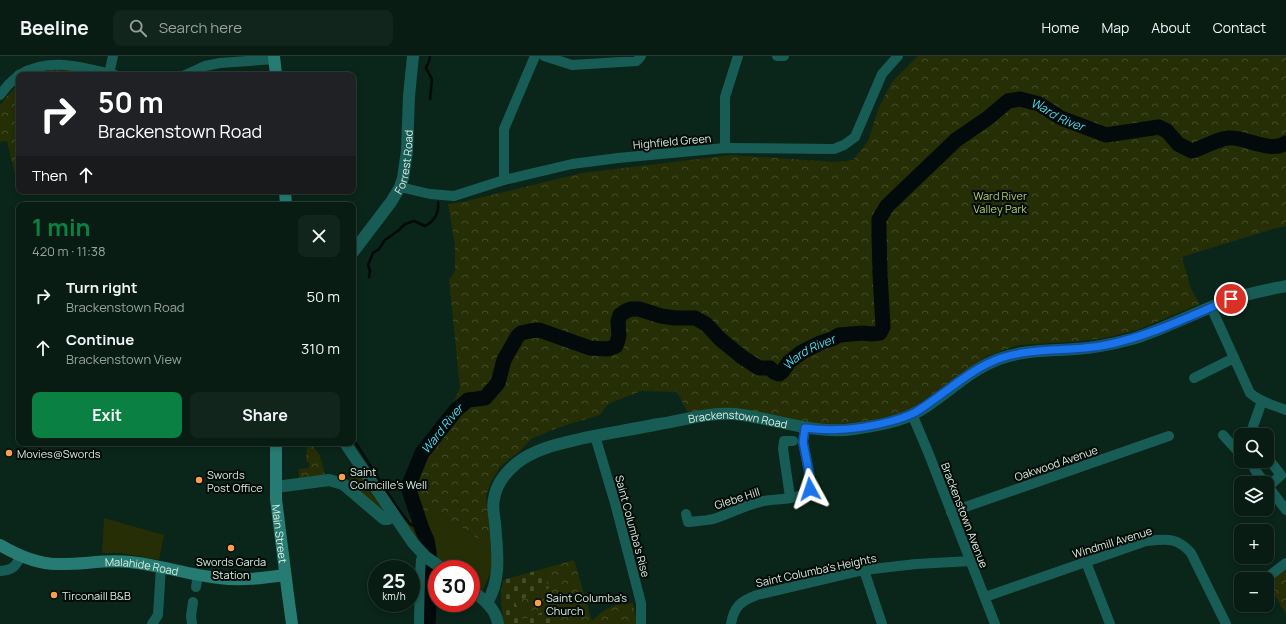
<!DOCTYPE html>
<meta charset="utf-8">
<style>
body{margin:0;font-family:Manrope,sans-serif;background:#11251d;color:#f1f3f6;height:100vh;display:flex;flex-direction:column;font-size:15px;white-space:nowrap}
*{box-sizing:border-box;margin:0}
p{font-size:13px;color:#98a1a0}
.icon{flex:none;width:22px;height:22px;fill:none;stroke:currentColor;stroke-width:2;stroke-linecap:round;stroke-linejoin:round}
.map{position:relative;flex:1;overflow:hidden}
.drawer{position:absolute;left:16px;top:146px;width:340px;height:244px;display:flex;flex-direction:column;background:#081c14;border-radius:8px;box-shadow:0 2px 6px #0003,0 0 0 1px #293a34}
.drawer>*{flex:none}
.hud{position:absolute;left:16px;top:16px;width:340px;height:122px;border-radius:8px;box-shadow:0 2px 6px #0003,0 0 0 1px #293a34;background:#202124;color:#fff;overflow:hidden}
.controls{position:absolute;left:1234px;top:372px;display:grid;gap:8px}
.controls a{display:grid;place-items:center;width:40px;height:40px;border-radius:8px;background:#081c14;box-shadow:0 2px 6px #0003,0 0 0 1px #293a34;font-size:20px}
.speed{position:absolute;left:368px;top:504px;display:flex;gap:8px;font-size:20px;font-weight:700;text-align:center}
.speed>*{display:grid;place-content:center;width:52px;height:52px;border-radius:50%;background:#081c14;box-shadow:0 2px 6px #0003,0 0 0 1px #293a34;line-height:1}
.speed small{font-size:10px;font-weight:400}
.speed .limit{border:6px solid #d22;background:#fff;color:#111}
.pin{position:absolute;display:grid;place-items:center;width:34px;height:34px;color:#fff;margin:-17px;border:2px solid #fff;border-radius:50%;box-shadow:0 1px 4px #0007}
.me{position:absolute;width:44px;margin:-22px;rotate:355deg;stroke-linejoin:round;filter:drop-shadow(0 0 3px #0008)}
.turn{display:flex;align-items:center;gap:14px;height:84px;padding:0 16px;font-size:18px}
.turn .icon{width:52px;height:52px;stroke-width:2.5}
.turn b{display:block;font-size:28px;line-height:34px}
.then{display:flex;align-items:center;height:38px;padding:0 16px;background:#0003;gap:8px;font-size:15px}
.round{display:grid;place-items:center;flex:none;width:42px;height:42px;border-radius:8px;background:#11251d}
.headline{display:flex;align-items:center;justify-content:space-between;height:68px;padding:0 16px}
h1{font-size:24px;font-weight:700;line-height:30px;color:#0b8043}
.button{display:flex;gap:8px;margin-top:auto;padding:8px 16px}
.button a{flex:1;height:46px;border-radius:8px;background:#0b8043;color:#fff;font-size:16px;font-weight:700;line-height:46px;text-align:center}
.button a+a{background:#11251d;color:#f1f3f6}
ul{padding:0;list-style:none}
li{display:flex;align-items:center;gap:12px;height:52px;padding:0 16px}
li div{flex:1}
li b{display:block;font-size:15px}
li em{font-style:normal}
header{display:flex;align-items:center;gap:24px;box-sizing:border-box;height:56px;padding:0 20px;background:#081c14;border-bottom:1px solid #293a34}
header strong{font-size:19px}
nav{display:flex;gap:22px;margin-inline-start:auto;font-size:14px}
.search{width:280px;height:36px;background:#11251d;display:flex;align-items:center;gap:10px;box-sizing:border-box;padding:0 14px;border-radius:8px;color:#98a1a0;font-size:15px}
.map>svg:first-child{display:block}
.green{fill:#252e05}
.cemetery{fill:url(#cemetery-stones)}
.park{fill:url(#park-crowns)}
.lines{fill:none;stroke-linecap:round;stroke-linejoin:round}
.stream{stroke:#020a0b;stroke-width:2.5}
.river{stroke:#020a0b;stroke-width:15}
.minor{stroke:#185d55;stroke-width:10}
.tertiary{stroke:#185d55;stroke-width:12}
.secondary{stroke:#267c72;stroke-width:12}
.route-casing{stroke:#114b97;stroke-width:10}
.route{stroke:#1a73e8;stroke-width:7}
.poi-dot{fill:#fb9e50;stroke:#030c07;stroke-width:1.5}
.labels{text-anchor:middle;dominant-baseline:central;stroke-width:4;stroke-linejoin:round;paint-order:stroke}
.street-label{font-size:11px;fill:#daeae1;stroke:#030c07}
.park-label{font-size:11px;fill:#b4cc70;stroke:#030c07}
.poi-label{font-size:11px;fill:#daeae1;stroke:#030c07;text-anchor:start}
.water-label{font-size:12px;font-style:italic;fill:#4fddec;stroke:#030c07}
</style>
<header>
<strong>Beeline</strong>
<div class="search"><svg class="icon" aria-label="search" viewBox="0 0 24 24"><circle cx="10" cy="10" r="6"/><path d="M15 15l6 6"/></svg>Search here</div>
<nav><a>Home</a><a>Map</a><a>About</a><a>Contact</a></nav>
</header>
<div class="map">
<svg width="1286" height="568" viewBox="0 0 1286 568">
<defs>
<pattern id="cemetery-stones" width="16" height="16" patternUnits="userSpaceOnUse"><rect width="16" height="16" fill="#252e05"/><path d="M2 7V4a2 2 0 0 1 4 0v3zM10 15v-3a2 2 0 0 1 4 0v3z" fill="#444c29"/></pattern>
<pattern id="park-crowns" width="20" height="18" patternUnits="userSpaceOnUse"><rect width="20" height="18" fill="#252e05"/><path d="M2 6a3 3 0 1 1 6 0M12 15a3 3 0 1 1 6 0" fill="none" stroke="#444c29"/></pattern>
</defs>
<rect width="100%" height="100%" fill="#0a251a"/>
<g class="green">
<polygon points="356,415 384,455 347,426"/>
<polygon points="423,454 436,456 452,465 491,492 494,508 483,534 481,534 471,527 471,513 451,513 439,506 428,497 404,467"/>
<polygon points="104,462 164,479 159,504 121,497 102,497"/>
</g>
<polygon class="cemetery" points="542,513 550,532 515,546 550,553 556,568 503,568 501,538 503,524"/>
<g class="park">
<path d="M918,0H1286V170L1273,173L1182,201L1191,233L1200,248L1137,274L1105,282L1082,285L1019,289L987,300L910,354L894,359L855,368L826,369L688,357L677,336L641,335L608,348L600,359L557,372L531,383L520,395L500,411L490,428L486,440L491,492L452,465L436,456L423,454C421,449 418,444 417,439C412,418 435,392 446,376L445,360L450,354L460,332L449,224L455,215V190L448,148L462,146L582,117L731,99L835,106L853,104L868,85L878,53L892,26Z"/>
<polygon points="65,11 92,19 32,19 37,16"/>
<polygon points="19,26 19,131 18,131 7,85 0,86 0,49"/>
<polygon points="307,387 311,387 320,400 325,418 299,425 299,413 309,412 309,406 306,406"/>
<path d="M574,504L592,565C606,551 614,548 633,547L637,568H556L550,553L523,564L515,546L549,532L542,513Z"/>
<polygon points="1286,513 1286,558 1267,527"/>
</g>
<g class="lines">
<g class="stream">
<polyline points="430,0 429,5 426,12 432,23 430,43"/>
<path d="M369,221L370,215L368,209L373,197L379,193L385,184L399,174L405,168L414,165L425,170C435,165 439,156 438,146"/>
<polyline points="353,383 397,451 410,468 422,473"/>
</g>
<path class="river" id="s1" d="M428,568L431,519L429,496L427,484L422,473L408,431L422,397L456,354L468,344L485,342L498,327L504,304L517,281L521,277L530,275L539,274L590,292L608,293L616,290L619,280L618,265L620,259L626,255L631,253H639L661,260L675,262H695L706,268L720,283L742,301L759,312H770L774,316L779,318L782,316L789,306L802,296L820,287L832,283L839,279L863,277L871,278L880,277L883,271L880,218L879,178V163L887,150L956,84L988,62L1008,45L1020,43L1039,48L1061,62L1106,79L1159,71L1167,75L1178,88L1192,95C1203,92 1217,83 1228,82C1245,80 1270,98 1286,87"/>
<g class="minor">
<polyline points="544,0 572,9 637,5 641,0"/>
<polyline points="777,0 784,0"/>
<polyline points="109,18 113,0"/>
<path d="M19,19C50,0 83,12 115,19"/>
<polyline points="185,19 205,10 220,7 275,3"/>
<polyline points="0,39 8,29 19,19"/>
<polyline points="725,92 725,41 738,0"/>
<polyline points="504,124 504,73 535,0"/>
<polyline points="400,131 430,138 454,140 504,124 572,108 618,102 725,92 834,93 844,89 855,81 882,18 898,0"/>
<path d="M1211,251L1250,337C1260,346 1273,349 1286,354"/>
<polyline points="1194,322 1234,302"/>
<polyline points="912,358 928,396 995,568"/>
<polyline points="1223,379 1241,399"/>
<polyline points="1250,379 1262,345"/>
<polyline points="595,380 615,447 641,547 641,568"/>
<polyline points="1267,401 1281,419 1268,431"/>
<polyline points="1251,405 1255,414 1265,427"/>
<polyline points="1267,429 1286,454"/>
<polyline points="790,441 783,393 784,385 793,385"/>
<polyline points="951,456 1169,380"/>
<path d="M686,458L688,466C696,465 705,465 713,463C730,458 745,449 763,445C779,442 798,445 810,433V421L803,386L805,372"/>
<polyline points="1086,506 1110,568"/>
<polyline points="864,514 882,568"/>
<path d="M0,515C13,514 15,511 21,500"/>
<polyline points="1268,521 1286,507"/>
<polyline points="196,531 198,519"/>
<path d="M985,541L1146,485C1166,483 1177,481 1191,497L1226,568"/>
<polyline points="152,568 158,559 161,511"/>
<polyline points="192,568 191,560 193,546"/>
<polyline points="419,568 420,518 421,504 423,498"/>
<path d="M731,568C734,550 741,545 757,539L864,514L916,508L971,505"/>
</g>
<g class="tertiary">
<path id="s2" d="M353,196L391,146L400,131L403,122L407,95L409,40L413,0"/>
<polyline points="345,387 413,487 426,501 443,513"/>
<polyline points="276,431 329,424 343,428 384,463 388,463 394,460"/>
<path d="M471,534C483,543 496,552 498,568"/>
<path id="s3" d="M487,547C502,522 497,494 495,467C494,459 492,450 494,443C496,429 506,416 517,407C536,392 560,388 584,382C609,377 634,373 659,368C684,364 710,356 735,358C775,362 813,379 854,373C875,370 900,366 919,355C946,339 969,314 999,303C1023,294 1049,295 1075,293C1094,292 1113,288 1132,283C1166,273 1197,255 1230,244C1248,237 1267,234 1286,230"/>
</g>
<g class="secondary">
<polyline points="274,0 276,19"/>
<polyline points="285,135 286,149"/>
<path id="s4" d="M276,387V443L288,539L292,568"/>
<path id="s5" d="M0,489C17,499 37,508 57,508C81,509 105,503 130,506C160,509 189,519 219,522C241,525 263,522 285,519"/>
</g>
</g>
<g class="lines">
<defs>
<path id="route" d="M810,433V421L803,386L805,372C835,376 863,373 892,365C903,362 913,359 922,352C948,335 972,312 1001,302C1035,291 1072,296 1106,289C1150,280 1190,260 1231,243"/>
</defs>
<use href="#route" class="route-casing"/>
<use href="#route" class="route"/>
</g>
<g class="poi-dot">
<circle cx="9" cy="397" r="4"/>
<circle cx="342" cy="421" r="4"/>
<circle cx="199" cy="424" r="4"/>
<circle cx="231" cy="492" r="4"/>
<circle cx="54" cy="539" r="4"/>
<circle cx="538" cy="547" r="4"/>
</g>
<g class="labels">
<g class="street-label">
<text transform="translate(672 85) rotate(-5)">Highfield Green</text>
<text stroke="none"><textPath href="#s2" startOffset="106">Forrest Road</textPath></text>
<text stroke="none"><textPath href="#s3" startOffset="378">Brackenstown Road</textPath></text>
<text transform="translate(1056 407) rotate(-19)">Oakwood Avenue</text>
<text transform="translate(737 442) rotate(-18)">Glebe Hill</text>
<text transform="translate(965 459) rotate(69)">Brackenstown Avenue</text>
<text transform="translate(633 470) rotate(75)">Saint Columba's Rise</text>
<text stroke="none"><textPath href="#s4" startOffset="91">Main Street</textPath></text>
<text transform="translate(1112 486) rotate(-17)">Windmill Avenue</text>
<text stroke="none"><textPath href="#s5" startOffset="146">Malahide Road</textPath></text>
<text transform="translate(816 514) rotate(-12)">Saint Columba's Heights</text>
</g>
<g class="park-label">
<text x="1000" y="139">Ward River<tspan x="1000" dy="13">Valley Park</tspan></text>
</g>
<g class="poi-label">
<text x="17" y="397">Movies@Swords</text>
<text x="350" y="415">Saint<tspan x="350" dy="13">Colmcille's Well</tspan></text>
<text x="207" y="418">Swords<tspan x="207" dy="13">Post Office</tspan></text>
<text x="231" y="505" text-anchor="middle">Swords Garda<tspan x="231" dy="13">Station</tspan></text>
<text x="62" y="539">Tirconaill B&amp;B</text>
<text x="546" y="541">Saint Columba's<tspan x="546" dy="13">Church</tspan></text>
</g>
<g class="water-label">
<text stroke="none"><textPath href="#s1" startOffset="1111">Ward River</textPath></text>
<text stroke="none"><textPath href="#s1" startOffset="691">Ward River</textPath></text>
<text stroke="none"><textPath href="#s1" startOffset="209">Ward River</textPath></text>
</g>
</g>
</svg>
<div class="controls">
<a><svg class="icon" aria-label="search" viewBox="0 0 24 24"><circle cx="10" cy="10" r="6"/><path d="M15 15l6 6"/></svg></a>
<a><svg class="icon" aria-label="layers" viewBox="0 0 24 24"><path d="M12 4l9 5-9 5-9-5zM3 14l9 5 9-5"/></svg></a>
<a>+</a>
<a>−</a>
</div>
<div class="speed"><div>25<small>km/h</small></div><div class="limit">30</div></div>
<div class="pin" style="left:1231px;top:243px;background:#d93025"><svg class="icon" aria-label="arrive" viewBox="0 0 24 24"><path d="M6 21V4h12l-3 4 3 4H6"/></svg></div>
<svg class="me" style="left:810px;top:433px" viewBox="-20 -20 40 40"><path d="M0-17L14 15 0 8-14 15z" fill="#1a73e8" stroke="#fff" stroke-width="4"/></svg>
<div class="hud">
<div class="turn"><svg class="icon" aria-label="right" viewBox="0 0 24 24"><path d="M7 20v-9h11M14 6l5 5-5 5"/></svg><div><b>50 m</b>Brackenstown Road</div></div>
<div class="then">Then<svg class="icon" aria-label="ahead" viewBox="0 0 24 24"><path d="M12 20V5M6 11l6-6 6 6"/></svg></div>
</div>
<section class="drawer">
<div class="headline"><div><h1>1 min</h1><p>420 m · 11:38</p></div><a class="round"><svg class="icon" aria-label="close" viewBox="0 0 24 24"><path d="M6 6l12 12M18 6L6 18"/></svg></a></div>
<ul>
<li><svg class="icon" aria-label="right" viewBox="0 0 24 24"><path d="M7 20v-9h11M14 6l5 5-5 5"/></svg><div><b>Turn right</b><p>Brackenstown Road</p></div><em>50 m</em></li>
<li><svg class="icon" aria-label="ahead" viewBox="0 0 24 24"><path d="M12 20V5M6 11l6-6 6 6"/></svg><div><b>Continue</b><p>Brackenstown View</p></div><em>310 m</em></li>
</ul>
<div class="button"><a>Exit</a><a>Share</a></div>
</section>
</div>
